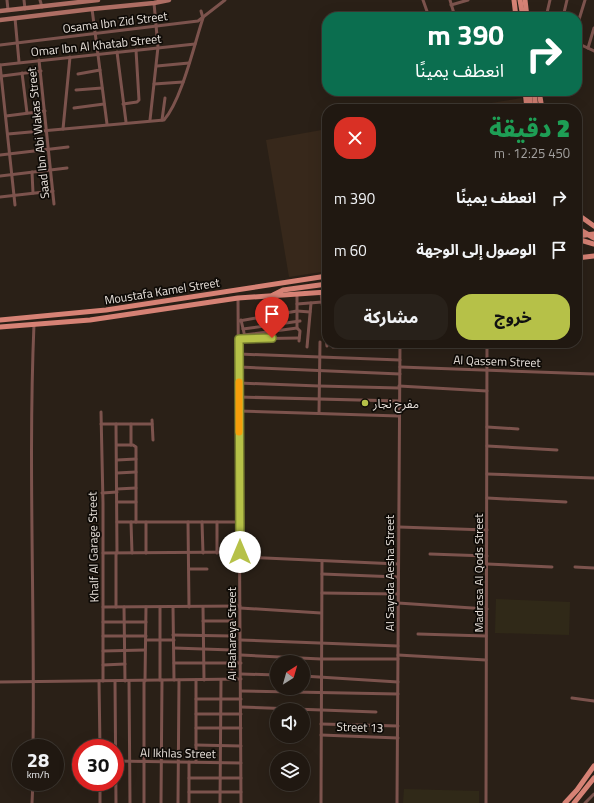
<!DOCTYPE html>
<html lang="ar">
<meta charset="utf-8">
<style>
body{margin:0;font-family:"Titillium Web","Noto Sans Arabic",sans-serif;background:#28211a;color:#f1f3f6;direction:rtl;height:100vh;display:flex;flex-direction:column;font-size:15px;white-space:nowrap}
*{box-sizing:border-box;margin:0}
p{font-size:13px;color:#a2a09f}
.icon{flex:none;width:22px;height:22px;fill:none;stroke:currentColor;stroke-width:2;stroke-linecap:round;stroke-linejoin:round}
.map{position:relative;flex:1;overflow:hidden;direction:ltr}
.details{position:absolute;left:322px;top:104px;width:260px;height:244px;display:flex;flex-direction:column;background:#201811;border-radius:16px;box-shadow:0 4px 16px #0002,0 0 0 1px #3d3731;direction:rtl}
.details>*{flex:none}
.top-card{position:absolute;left:322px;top:12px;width:260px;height:84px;border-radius:16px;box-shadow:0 4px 16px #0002,0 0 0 1px #3d3731;direction:rtl;background:#0b6e4f;color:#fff;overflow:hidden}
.needle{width:26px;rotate:37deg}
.controls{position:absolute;left:270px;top:655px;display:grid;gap:8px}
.controls a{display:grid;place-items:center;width:40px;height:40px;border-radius:50%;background:#201811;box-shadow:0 4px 16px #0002,0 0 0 1px #3d3731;font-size:20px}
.speed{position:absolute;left:12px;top:739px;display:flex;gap:8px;font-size:20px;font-weight:700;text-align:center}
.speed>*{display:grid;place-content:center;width:52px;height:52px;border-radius:50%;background:#201811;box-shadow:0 4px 16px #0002,0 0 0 1px #3d3731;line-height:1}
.speed small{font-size:10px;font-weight:400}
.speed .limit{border:6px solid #d22;background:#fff;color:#111}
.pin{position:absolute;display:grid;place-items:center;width:34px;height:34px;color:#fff;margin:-41px -17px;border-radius:50% 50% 50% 0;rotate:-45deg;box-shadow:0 0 4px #0007}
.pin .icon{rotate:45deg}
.me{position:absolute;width:44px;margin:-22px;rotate:0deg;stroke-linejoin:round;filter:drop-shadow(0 0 3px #0008)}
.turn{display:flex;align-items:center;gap:14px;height:84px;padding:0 12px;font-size:18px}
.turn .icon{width:52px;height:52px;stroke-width:2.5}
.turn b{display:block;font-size:28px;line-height:34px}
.round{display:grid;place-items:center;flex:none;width:42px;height:42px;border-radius:16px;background:#28211a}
.head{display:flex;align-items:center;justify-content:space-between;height:68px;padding:0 12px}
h1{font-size:24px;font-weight:800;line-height:30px;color:#1e9e55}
.action{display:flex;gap:8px;margin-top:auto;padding:8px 12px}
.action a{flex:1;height:46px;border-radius:16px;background:#b6c148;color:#111;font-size:16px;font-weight:800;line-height:46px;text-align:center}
.action a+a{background:#28211a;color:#f1f3f6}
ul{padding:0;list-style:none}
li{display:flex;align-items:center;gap:12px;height:52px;padding:0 12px}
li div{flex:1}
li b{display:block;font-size:15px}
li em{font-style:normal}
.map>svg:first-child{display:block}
.built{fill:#37281b}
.education{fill:#302918}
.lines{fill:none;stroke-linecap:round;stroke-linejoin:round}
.street{stroke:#7c534d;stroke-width:3}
.secondary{stroke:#ae6e64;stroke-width:4.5}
.primary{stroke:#d68275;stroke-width:5}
.primary-bridge{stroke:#d68275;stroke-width:5}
.route-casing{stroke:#767d2f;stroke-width:10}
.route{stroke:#b6c148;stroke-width:7}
.slow{stroke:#f59e0b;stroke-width:7}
.poi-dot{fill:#b6c148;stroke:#0f0b07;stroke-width:1.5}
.labels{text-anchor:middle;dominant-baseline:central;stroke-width:3.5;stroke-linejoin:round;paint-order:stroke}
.street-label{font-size:12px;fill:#e9e2dc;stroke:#0f0b07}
.poi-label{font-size:12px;fill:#e9e2dc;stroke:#0f0b07;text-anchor:start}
</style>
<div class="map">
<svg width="594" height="803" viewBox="0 0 594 803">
<rect width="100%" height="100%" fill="#2a2017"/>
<g class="built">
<polygon points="522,98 523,109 454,109"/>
<polygon points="327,129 327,271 289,277 266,140"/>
</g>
<g class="education">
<polygon points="496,599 570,602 569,635 495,633"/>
<polygon points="404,789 479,791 479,803 403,803"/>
</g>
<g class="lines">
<g class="street">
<polyline points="7,0 8,10"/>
<polyline points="24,0 25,9"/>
<polyline points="40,0 42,7"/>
<polyline points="423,0 429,17"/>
<polyline points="450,0 455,17"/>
<polyline points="451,5 468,0"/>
<polyline points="92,9 107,124"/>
<polyline points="546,17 550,0"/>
<polyline points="563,17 567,0"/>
<polyline points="15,18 19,62"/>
<polyline points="577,26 585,0"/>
<polyline points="577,43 594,51"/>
<polyline points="0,45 198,21 225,0"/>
<polyline points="588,48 594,28"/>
<polyline points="117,52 126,122"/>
<polyline points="39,60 54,204"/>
<polyline points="0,65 195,44"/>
<polyline points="0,65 15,205"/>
<polyline points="157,66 189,63"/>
<polyline points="22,73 27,113"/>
<polyline points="78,74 100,70"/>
<polyline points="2,76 41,71"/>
<polyline points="154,84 183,82"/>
<polyline points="76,90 102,88"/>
<polyline points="123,104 137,102 139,100 136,50"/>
<polyline points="74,108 104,104"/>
<polyline points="6,116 45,111"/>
<polyline points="150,120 158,47 154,3"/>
<polyline points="162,120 165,98"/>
<polyline points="63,129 70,57"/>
<path d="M8,134L164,120C182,99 194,45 203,18L201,11"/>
<polyline points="0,155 68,147"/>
<polyline points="32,172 33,193"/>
<polyline points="0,176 67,168"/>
<polyline points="0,197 53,191"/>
<polyline points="321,293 327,346"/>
<polyline points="238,298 241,803"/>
<polyline points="297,304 322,302"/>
<polyline points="297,311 310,312"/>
<polyline points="269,315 272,331"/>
<polyline points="241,320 245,337"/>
<polyline points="239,321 297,311"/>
<polyline points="297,328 300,331 299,341"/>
<polyline points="243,329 300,321"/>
<polyline points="244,335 297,328 297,294"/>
<polyline points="239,339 299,338"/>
<polyline points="307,347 311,303"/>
<polyline points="333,347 341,347 343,343"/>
<polyline points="239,354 400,360"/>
<polyline points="239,367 400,374"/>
<polyline points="400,367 594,374"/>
<polyline points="239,383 319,386 399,388"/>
<polyline points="399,386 487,391"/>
<polyline points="239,397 399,401"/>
<polyline points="239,411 399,416"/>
<polyline points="101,412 103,503 103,681"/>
<polyline points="319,413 320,342"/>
<polyline points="152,420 153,440"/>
<polyline points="101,424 152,424"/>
<polyline points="116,424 117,553"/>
<polyline points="131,424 131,445"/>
<polyline points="487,427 518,429"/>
<polyline points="117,445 133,445 136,447 136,522"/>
<polyline points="487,446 557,450"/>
<polyline points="117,460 136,459"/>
<polyline points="117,473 136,472"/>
<polyline points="487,474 594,478"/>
<polyline points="117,489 136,488"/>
<polyline points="102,493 117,492"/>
<polyline points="487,498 566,502"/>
<polyline points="117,502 136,502"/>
<polyline points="117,522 240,522"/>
<polyline points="131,522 132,553"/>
<polyline points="146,522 146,553"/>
<polyline points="188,522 189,607"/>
<polyline points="202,522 203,553"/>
<polyline points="217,522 217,553"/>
<polyline points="399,527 487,530"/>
<polyline points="103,553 240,552"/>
<polyline points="116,553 116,607"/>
<polyline points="430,554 487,556"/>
<polyline points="240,557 398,564"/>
<polyline points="487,564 552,567"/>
<polyline points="575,567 594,568"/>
<polyline points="189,569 207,569"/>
<polyline points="322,574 398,577"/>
<polyline points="322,593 398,594"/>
<polyline points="398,603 487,609"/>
<polyline points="231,606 232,679"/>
<polyline points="103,607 240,606"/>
<polyline points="124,607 125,681"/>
<polyline points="160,607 160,680"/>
<polyline points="173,607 174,680"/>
<polyline points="203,607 204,680"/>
<polyline points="240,608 321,613"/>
<polyline points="203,621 231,621"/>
<polyline points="103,622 146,622"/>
<polyline points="418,634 486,636"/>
<polyline points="173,635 232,636"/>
<polyline points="103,636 146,636"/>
<polyline points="146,640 174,640"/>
<polyline points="240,640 398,646"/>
<polyline points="174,648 232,650"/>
<polyline points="103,651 145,650"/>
<polyline points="241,655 321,659 398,659"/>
<polyline points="398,655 486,660"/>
<polyline points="174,663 241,663"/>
<polyline points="103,665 125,664"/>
<polyline points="241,674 277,675"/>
<polyline points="303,676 398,682"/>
<polyline points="196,680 196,762"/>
<polyline points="99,681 100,748"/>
<polyline points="115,681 116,803"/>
<polyline points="129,681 130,803"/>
<polyline points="144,681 144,803"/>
<polyline points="145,681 146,607"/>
<polyline points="0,682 241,679"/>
<polyline points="241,691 398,694"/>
<polyline points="572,698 594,701"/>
<polyline points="196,699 241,699"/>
<polyline points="241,707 376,712"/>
<polyline points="196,714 241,714"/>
<polyline points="321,724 398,726"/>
<polyline points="196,728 241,728"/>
<polyline points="321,735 398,738"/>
<polyline points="196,745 241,746"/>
<path d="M33,748C35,607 28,465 34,324"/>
<polyline points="115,761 241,763"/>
<polyline points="189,778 241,778"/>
<polyline points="100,782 100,803"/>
<polyline points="189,792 241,792"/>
<polyline points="32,803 33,782"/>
<polyline points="161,803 162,680"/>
<polyline points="178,803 179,680"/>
<polyline points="189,803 189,762"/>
<polyline points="220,803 221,680"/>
<polyline points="321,803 322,561"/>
<polyline points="397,803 400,343"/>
<polyline points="486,803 487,343"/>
<polyline points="585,803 594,794"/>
</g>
<g class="secondary">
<polyline points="0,11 98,0"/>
<polyline points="0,20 92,9 154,3 169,0"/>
</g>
<g class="primary">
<polyline points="514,0 516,17"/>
<polyline points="520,0 523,17"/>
<polyline points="525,0 527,17"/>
<polyline points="525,91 527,109"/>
<polyline points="529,91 531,109"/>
<polyline points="534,91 536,109"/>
<polyline points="539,91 542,109"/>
<polyline points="577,214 594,226"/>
<polyline points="577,236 594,234"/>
<polyline points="577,239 594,244"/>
<polyline points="577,258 594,256"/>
<polyline points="273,295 283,290 327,284"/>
<polyline points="0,320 106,310 327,276"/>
<polyline points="0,327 90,320 238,298 327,292"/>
<polyline points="565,803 577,790 594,766"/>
<polyline points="574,803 594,778"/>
</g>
<polyline class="primary-bridge" points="577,228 594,238"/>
</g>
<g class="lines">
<defs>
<polyline id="route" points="240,552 239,339 272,338"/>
</defs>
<use href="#route" class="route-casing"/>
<use href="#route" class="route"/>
<polyline class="slow" points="239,382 239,432"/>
</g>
<circle class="poi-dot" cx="365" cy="403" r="4"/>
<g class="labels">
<g class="street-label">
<text transform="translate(115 22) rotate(-7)">Osama Ibn Zid Street</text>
<text transform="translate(96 45) rotate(-6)">Omar Ibn Al Khatab Street</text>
<text transform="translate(38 133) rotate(-96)">Saad Ibn Abi Wakas Street</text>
<text transform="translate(162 291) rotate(-9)">Moustafa Kamel Street</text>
<text transform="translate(497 361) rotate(2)">Al Qassem Street</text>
<text transform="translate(93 547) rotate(-91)">Khalf Al Garage Street</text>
<text transform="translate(389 573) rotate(-90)">Al Sayeda Aesha Street</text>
<text transform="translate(478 573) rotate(-90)">Madrasa Al Qods Street</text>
<text transform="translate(231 634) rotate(-90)">Al Bahareya Street</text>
<text transform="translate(360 727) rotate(2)">Street 13</text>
<text transform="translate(178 753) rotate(1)">Al Ikhlas Street</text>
</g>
<g class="poi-label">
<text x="373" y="403">مفرح نجار</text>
</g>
</g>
</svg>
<div class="controls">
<a><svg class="needle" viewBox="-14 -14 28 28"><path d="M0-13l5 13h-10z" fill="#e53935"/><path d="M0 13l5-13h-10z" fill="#a2a09f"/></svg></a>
<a><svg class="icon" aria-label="sound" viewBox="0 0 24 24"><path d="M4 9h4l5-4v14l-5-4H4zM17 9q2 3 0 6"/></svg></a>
<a><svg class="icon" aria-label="layers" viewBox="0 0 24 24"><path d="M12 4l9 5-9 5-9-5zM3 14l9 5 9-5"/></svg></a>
</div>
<div class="speed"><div>28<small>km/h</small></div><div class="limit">30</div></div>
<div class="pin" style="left:272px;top:338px;background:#d93025"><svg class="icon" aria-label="arrive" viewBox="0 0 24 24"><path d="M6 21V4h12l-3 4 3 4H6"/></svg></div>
<svg class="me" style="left:240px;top:552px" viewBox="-20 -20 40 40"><circle r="19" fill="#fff"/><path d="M0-13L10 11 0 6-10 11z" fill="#b6c148"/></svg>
<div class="top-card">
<div class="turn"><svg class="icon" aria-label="right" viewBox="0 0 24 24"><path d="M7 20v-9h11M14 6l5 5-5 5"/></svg><div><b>390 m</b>انعطف يمينًا</div></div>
</div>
<section class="details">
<div class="head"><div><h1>2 دقيقة</h1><p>450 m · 12:25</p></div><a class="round" style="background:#d93025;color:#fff"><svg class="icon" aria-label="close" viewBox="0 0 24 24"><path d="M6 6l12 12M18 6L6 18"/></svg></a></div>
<ul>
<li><svg class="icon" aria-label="right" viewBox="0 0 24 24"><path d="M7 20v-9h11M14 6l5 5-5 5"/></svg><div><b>انعطف يمينًا</b></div><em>390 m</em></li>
<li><svg class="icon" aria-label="arrive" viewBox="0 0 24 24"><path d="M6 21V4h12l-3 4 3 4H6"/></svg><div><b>الوصول إلى الوجهة</b></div><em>60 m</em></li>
</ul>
<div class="action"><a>خروج</a><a>مشاركة</a></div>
</section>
</div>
